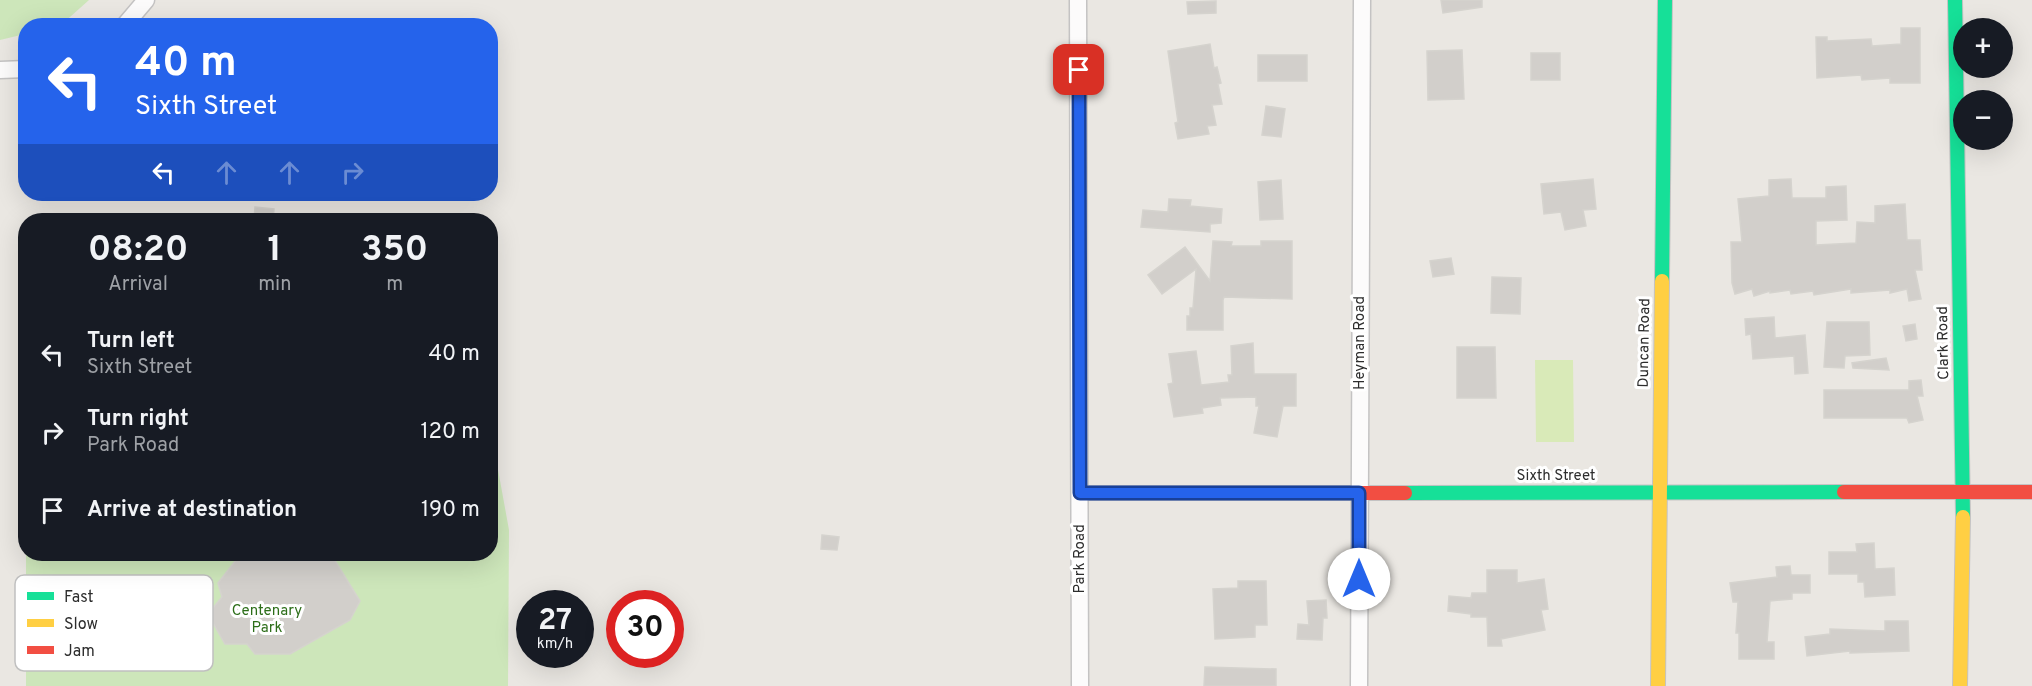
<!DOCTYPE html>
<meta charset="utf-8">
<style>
body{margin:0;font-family:Overpass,sans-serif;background:#20242c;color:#f1f3f6;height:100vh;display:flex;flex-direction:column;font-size:22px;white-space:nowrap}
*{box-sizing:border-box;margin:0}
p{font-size:20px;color:#9ea1a6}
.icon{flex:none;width:33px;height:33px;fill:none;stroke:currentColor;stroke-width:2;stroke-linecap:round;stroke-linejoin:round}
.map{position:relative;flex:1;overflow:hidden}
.panel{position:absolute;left:18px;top:213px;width:480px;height:348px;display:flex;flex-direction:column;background:#171b24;border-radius:24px;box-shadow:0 6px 24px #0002}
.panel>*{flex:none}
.hud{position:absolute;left:18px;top:18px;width:480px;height:183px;border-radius:24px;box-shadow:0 6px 24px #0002;background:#2563eb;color:#fff;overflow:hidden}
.controls{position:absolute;left:1953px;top:18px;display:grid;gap:12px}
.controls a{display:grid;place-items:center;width:60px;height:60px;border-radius:50%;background:#171b24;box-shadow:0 6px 24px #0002;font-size:30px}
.speed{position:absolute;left:516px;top:590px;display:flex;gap:12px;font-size:30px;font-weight:700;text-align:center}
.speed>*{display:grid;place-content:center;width:78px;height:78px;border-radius:50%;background:#171b24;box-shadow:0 6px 24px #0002;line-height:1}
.speed small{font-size:15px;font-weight:400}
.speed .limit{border:9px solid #d22;background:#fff;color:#111}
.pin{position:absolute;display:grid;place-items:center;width:51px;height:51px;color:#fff;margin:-26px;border-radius:12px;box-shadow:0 3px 9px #0006}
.me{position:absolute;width:66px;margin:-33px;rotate:0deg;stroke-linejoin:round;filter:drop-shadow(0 0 4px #0008)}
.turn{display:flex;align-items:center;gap:21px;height:126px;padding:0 18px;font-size:27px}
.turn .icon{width:78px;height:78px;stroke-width:2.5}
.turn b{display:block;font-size:42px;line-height:51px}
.lanes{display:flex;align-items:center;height:57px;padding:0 18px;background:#0003;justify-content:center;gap:30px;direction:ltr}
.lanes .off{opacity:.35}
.eta{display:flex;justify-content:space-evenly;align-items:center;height:102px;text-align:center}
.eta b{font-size:36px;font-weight:700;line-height:42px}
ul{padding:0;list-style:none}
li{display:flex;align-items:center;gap:18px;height:78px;padding:0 18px}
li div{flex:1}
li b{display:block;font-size:22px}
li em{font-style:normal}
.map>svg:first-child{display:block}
.green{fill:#cde6ba}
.pitch{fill:#d9eab8}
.building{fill:#d2cfcb;stroke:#d5d3ce;stroke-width:1.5}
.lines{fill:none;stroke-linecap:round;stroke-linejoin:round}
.street-casing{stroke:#c4c3c3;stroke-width:19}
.fast-casing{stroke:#c4c3c3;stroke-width:16}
.slow-casing{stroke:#c4c3c3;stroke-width:16}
.jam-casing{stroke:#c4c3c3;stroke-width:16}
.street{stroke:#fcfbfb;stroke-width:16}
.fast{stroke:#16e098;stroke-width:14}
.slow{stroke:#ffcf43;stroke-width:14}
.jam{stroke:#f24e42;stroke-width:14}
.route-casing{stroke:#184099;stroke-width:15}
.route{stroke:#2563eb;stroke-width:10}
.labels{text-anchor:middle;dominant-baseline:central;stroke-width:6;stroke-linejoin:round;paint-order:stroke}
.street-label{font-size:15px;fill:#2d2d2d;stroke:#fff}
.park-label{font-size:15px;fill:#2d6e19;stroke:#fff}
.key{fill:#fff;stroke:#c0c0c0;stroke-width:1.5}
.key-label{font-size:16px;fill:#2d2d2d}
</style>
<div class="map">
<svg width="2032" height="686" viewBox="0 0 2032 686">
<rect width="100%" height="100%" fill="#eae7e2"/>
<g class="green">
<polygon points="0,0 89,0 61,25 26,26 25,34 0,40"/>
<polygon points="491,431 509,530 508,686 26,686 26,554 490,554"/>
</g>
<polygon class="pitch" points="1573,360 1574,442 1536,442 1535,360"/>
<g class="building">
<polygon points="1441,0 1482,0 1482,7 1443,13"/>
<polygon points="1216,1 1216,13 1188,14 1187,2"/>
<polygon points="1901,28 1920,28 1920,83 1890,83 1890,78 1862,80 1861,75 1817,78 1816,37 1827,37 1827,41 1871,39 1872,46 1901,44"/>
<polygon points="1210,44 1214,68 1217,67 1221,83 1218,84 1222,104 1212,105 1216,125 1207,126 1209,134 1178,139 1175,123 1178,122 1168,51"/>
<polygon points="1462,50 1464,99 1428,100 1427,51"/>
<rect x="1531" y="53" width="29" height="27"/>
<rect x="1258" y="55" width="49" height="26"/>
<polygon points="1266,106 1285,109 1281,137 1262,135"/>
<polygon points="1593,179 1596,209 1583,210 1586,226 1565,230 1561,212 1544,214 1541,184"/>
<polygon points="1791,179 1792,198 1826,198 1826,187 1846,186 1847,220 1816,221 1816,245 1856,243 1857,222 1875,223 1875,206 1905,204 1907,240 1920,240 1922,270 1915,270 1921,299 1909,301 1907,289 1890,293 1890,290 1851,293 1851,289 1814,295 1813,291 1791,294 1790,290 1770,293 1770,291 1754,296 1752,289 1735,294 1732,283 1731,242 1742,242 1738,199 1769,196 1769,180"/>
<polygon points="1281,180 1283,219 1260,220 1258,182"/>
<polygon points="1169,199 1191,200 1190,206 1222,209 1221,223 1210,224 1210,232 1141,227 1143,210 1168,212"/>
<polygon points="255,207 274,209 273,220 254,220"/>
<polygon points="1213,241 1232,242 1231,246 1261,246 1261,241 1292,241 1292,299 1224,297 1223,300 1223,330 1187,330 1187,316 1190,316 1190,308 1193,308 1196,269 1162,294 1148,275 1185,247 1210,281"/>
<polygon points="1451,258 1454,274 1433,277 1430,261"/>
<polygon points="1492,277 1521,278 1520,314 1491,313"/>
<polygon points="1774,317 1775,338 1805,335 1808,373 1795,374 1794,356 1753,359 1751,334 1746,335 1745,319"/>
<polygon points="1827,322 1869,322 1870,355 1845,356 1844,368 1824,367"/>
<polygon points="1915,324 1917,339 1906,341 1903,326"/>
<polygon points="1253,343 1254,374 1296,374 1296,406 1283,406 1277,437 1254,433 1259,406 1256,406 1256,397 1220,398 1221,405 1202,408 1203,413 1174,417 1168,384 1173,383 1169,354 1196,351 1201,385 1229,382 1228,375 1232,375 1231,346"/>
<polygon points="1457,347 1495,347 1496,398 1457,398"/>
<polygon points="1886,358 1889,370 1853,368 1852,363"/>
<polygon points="1921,380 1923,396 1917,396 1923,420 1909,423 1907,418 1824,418 1824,390 1909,390 1909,381"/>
<polygon points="822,535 839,537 837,550 821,549"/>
<polygon points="1874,543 1875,569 1894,568 1895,595 1865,597 1864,582 1858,582 1858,574 1829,574 1829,552 1857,552 1856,544"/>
<polygon points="248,554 331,554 360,601 350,620 290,654 255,654 247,644 225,644 208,614 222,597 218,583 236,560"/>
<polygon points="1790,566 1791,575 1810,575 1810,593 1792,593 1792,599 1770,601 1767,642 1774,642 1774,659 1739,659 1739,633 1736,633 1738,602 1733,602 1730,583 1777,577 1776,567"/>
<polygon points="1487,570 1517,570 1517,583 1544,579 1548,609 1541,610 1545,630 1501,639 1502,646 1488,646 1487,617 1471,617 1471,614 1448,611 1449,596 1471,598 1472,593 1487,593"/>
<polygon points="1238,581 1266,581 1267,625 1255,625 1255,637 1215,639 1213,589 1238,588"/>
<polygon points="1326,600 1327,618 1323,618 1322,640 1297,639 1298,624 1309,625 1307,601"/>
<polygon points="1885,621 1908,621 1909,651 1850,653 1850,651 1807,656 1805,637 1830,634 1830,629 1885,631"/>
<polygon points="1205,667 1276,669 1276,686 1204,686"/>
</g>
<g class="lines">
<defs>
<g id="street">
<polyline points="1078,0 1080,686"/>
<polyline points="124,26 146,0"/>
<polyline points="0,70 26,69"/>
<polyline points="1359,686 1362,0"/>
</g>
<g id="fast">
<polyline points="1955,0 1963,517"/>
<polyline points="1662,281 1665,0"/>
<polyline points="1405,493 1844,492"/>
</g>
<g id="slow">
<polyline points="1658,686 1662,281"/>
<polyline points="1960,686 1963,517"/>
</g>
<g id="jam">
<polyline points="1844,492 2032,492"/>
<polyline points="1080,493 1405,493"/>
</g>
</defs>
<use href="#street" class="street-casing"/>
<use href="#fast" class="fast-casing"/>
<use href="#slow" class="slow-casing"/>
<use href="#jam" class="jam-casing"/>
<use href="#street" class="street"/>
<use href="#fast" class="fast"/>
<use href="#slow" class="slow"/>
<use href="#jam" class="jam"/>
</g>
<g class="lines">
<defs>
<polyline id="route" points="1079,70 1080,493 1359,493 1359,579"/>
</defs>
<use href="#route" class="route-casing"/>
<use href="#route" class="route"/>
</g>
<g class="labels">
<g class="street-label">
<text transform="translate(1360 343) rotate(-90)">Heyman Road</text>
<text transform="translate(1645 343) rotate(-89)">Duncan Road</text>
<text transform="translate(1944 343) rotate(-91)">Clark Road</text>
<text x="1556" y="476">Sixth Street</text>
<text transform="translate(1080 559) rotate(-90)">Park Road</text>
</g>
<g class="park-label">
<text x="267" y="611">Centenary<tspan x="267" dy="17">Park</tspan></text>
</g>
</g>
<rect x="15" y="575" width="198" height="96" rx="9" class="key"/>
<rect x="27" y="592" width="27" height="8" fill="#16e098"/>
<rect x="27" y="619" width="27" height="8" fill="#ffcf43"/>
<rect x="27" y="646" width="27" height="8" fill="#f24e42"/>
<g class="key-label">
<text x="64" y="602">Fast</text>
<text x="64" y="629">Slow</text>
<text x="64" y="656">Jam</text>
</g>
</svg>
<div class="controls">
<a>+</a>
<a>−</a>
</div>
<div class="speed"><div>27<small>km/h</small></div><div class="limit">30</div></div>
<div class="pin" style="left:1079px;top:70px;background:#d93025"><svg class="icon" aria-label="arrive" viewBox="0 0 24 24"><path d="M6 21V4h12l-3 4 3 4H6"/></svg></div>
<svg class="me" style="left:1359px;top:579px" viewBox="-20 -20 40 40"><circle r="19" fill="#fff"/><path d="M0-13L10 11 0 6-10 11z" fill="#2563eb"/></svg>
<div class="hud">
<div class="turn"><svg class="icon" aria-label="left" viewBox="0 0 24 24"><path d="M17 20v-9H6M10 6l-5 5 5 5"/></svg><div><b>40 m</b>Sixth Street</div></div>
<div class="lanes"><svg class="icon" aria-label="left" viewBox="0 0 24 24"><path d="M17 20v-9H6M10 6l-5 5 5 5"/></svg><svg class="icon off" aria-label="ahead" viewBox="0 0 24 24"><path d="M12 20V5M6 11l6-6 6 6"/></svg><svg class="icon off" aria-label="ahead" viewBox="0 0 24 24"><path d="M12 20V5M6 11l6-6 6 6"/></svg><svg class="icon off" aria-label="right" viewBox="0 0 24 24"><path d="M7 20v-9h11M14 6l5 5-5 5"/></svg></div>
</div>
<section class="panel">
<div class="eta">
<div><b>08:20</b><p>Arrival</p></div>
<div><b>1</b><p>min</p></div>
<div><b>350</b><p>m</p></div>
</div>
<ul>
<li><svg class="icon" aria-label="left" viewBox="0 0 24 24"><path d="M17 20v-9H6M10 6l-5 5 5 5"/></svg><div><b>Turn left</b><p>Sixth Street</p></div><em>40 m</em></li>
<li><svg class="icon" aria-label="right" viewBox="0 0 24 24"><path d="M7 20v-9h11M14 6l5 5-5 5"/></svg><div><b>Turn right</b><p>Park Road</p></div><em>120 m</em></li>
<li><svg class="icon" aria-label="arrive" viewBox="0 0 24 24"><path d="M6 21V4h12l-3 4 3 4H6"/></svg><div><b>Arrive at destination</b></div><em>190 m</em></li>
</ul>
</section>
</div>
